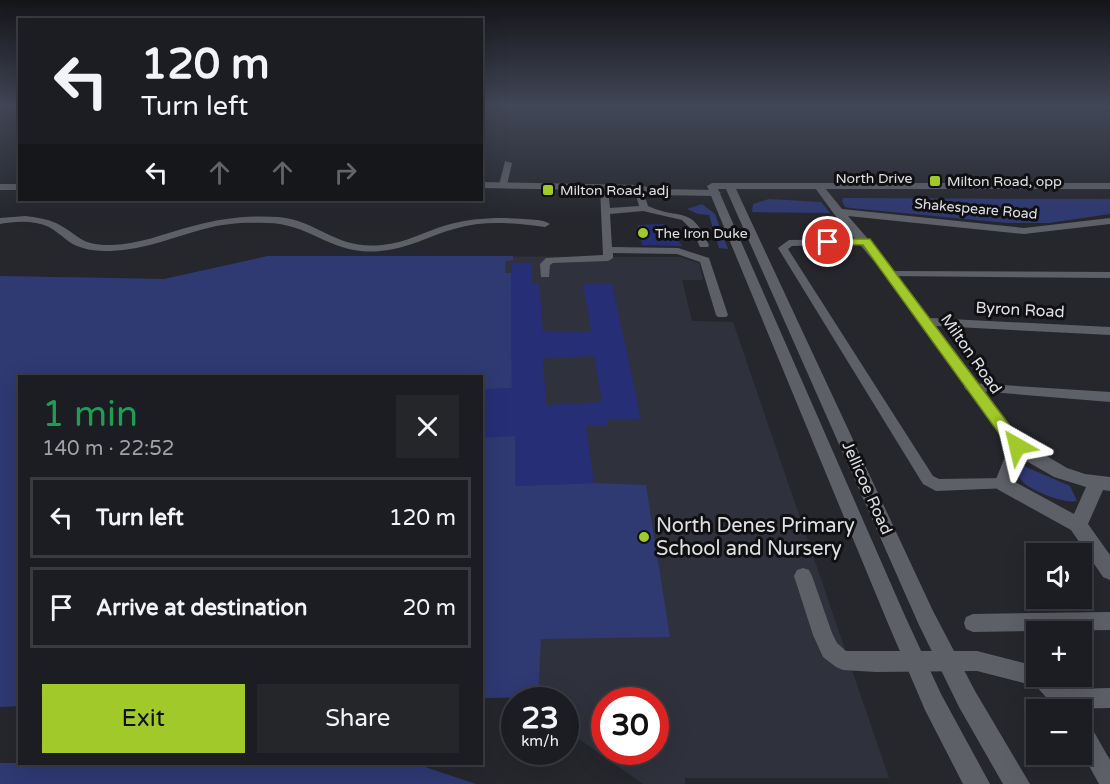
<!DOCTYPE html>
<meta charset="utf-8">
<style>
body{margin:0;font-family:"Varela Round",sans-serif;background:#25262a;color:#f1f3f6;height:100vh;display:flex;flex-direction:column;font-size:22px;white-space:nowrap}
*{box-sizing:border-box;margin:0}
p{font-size:20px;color:#a0a2a5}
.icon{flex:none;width:33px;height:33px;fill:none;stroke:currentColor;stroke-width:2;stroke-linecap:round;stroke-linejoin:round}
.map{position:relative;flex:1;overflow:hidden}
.sheet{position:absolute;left:18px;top:375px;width:465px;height:390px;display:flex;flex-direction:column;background:#1c1d22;border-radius:0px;box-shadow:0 6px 24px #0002,0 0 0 2px #3a3b40}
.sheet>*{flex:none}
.top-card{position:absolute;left:18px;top:18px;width:465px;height:183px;border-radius:0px;box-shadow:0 6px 24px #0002,0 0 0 2px #3a3b40;background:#1c1d22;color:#f1f3f6;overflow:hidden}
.fabs{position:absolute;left:1026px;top:543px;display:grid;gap:12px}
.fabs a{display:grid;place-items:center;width:66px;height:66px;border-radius:0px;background:#1c1d22;box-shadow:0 6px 24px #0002,0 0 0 2px #3a3b40;font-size:30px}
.speed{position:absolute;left:501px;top:687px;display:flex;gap:12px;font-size:30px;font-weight:700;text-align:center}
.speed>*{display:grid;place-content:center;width:78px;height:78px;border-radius:50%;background:#1c1d22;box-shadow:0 6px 24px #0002,0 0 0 2px #3a3b40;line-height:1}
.speed small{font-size:15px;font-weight:400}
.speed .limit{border:9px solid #d22;background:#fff;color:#111}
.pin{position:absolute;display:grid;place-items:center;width:51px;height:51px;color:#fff;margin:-26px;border:3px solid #fff;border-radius:50%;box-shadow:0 2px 6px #0007}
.me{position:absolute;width:66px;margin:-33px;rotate:323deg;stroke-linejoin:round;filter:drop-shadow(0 0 4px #0008)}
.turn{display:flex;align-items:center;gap:21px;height:126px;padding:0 24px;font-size:27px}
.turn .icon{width:78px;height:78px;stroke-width:2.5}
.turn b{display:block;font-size:42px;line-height:51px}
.lanes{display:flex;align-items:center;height:57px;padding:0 24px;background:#0003;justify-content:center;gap:30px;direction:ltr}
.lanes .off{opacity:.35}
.round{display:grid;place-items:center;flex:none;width:63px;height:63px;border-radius:0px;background:#25262a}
.overview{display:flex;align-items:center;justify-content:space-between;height:102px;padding:0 24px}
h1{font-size:36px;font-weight:600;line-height:45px;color:#1e9e55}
.cta{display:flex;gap:12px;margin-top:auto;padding:12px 24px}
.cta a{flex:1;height:69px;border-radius:0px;background:#a1c929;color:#111;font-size:24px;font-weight:600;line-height:69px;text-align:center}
.cta a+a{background:#25262a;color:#f1f3f6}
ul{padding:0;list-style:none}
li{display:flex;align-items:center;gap:18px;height:81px;margin:0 12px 9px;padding:0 12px;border:3px solid #3a3b40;border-radius:0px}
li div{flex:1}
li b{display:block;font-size:22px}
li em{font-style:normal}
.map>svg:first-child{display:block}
.built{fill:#2f323c;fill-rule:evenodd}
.green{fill:#2f3972}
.building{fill:#262e76;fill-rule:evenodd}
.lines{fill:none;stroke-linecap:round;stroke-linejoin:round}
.lane{fill:#5e6067;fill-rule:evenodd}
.street{fill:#5e6067;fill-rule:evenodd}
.secondary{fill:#5e6067;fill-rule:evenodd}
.route{fill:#a1c929;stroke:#69831b;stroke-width:1.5}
.poi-dot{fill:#a1c929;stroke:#101013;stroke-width:2}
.labels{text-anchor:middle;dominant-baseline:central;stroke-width:6;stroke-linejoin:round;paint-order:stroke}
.far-street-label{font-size:14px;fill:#dfe0e4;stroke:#101013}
.far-poi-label{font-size:14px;fill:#dfe0e4;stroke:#101013;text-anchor:start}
.street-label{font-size:16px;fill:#dfe0e4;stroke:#101013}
.near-poi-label{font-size:20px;fill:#dfe0e4;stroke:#101013;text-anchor:start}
</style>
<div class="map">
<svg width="1110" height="784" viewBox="0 0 1110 784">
<rect width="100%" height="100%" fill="#26272d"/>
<path class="built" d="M268,256L680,257L699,263L703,280H682L692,321L733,322L889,778H685V784H643L566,730V700H537V697L482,698V376H20L19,706L0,707V276L164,279ZM604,700H656V752H604Z"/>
<g class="green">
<polygon points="843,198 1110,199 1110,214 1049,223 1007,223 851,208 845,207 842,201"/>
<polygon points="769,199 821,202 830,213 752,212 753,204"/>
<polygon points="702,204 715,214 728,249 719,248 709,215 698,214 687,209"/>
<polygon points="268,256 513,256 513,260 506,261 505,273 511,273 512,411 518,420 515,486 594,483 646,485 670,637 541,639 538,697 482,698 482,376 20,376 19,706 0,707 0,276 164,279"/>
<path d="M1024,466L1070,486L1077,501C1064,504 1032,491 1023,482C1019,478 1018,474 1017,468Z"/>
<polygon points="0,763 416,764 476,784 0,784"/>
</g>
<g class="building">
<polygon points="664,224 683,246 642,245 637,225"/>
<path d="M511,263H532V283H539L543,332L591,331L583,284L612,283L641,419L608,420V425L586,426L594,483L515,486V436L482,438V389L512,388ZM594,356L602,402L546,405L543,358Z"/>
</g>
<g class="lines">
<g class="lane">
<polygon points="505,161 512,163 507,185 503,188 499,185"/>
<path d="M604,185L608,188L610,208L639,206L634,188L638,185L642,188L648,206C681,221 691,204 709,245L708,247H700L693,231L682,220L643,211L610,214L612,247L678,248L709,258L728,315L726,317H718L716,315L700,262L677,254L613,253V258L608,261L553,263L550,265L549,277H541L540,264L546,258L603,255L600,188Z"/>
<path d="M25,216C36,217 47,219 56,223C80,235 79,245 109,245C139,245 165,233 193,226C221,218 250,215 279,217C319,221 336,250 382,245C406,243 425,231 447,225C472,218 498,217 524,219C532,220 543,219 550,224L545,227C515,223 484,220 454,229C429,236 407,249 380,251C332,256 310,223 267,223C246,222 225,223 204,229C173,237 144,250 111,251C96,251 80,250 68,241C62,236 56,231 49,227C34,220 16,221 0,224V218Z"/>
<polygon points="866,239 871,242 870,244 792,246 788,249 933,476 939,479 1003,478 1009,480 1011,484 1009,488 936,491 923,484 778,248 789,240"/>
<polygon points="891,271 1110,272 1110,278 887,276 886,274"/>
<polygon points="971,383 1110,392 1110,402 966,390 964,387"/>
<polygon points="803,568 809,570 812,576 832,633 837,643 846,651 977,651 1036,666 1036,676 1055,676 1066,689 1110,688 1110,708 1061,709 1054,706 1036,686 977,671 876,672 843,670 836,667 823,657 813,635 794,576 797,570"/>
<polygon points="1110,612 1110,630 973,632 966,629 964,623 966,617 973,614"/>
<polygon points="1082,722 1090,725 1110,760 1110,784 1099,784 1082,753"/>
</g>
<g class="street">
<polygon points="482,182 638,185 656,189 716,190 721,193 716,196 656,195 638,191 482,188"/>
<path d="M815,183H821L842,209L1024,228L1110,218V224L1024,234L848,216L883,256L930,318L1110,327V335L936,326L1023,442L1067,468L1085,474L1110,477V491L1103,490L1088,524L1110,555V580L1103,577L1071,530L997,489L994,484L1009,447L883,272L834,214L813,185ZM1021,458L1054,477L1086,487L1074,514L1013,481Z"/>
<rect x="0" y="184" width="20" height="6"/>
</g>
<polygon class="secondary" points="1110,183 1110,189 736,189 933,611 975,691 1030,784 1003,784 959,707 919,625 726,189 718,189 905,616 941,694 990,784 963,784 925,710 887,621 707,186 712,183"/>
</g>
<linearGradient id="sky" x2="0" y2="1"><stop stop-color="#151519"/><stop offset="0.49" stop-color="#414757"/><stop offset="1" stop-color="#414757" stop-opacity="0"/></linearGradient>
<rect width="1110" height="217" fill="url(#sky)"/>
<polygon class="route" points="828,239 870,239 1022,442 1024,446 1022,450 1011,450 863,245 824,244 823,242"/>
<g class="poi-dot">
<rect x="929" y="175" width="12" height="12" rx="3"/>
<rect x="542" y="184" width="12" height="12" rx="3"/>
<circle cx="643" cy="233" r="6"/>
<circle cx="644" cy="537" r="6"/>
</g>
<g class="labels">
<g class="far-street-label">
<text x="874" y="178">North Drive</text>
<text transform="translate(976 209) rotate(5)">Shakespeare Road</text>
</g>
<g class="far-poi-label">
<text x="947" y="181">Milton Road, opp</text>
<text x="560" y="190">Milton Road, adj</text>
<text x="655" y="233">The Iron Duke</text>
</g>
<g class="street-label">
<text transform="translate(1020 310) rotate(3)">Byron Road</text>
<text transform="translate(971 354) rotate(55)">Milton Road</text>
<text transform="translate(867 488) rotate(66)">Jellicoe Road</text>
</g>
<g class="near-poi-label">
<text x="656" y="526">North Denes Primary<tspan x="656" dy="23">School and Nursery</tspan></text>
</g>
</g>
</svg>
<div class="fabs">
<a><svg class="icon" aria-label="sound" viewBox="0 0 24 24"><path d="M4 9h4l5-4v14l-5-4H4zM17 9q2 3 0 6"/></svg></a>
<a>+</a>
<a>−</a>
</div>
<div class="speed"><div>23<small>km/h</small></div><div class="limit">30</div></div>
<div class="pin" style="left:828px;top:242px;background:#d93025"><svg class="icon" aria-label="arrive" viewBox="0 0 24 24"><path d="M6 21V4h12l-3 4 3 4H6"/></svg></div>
<svg class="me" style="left:1017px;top:446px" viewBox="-20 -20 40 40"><path d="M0-17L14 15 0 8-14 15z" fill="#a1c929" stroke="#fff" stroke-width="4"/></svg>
<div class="top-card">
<div class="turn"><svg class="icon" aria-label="left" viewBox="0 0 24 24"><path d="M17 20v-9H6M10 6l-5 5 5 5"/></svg><div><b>120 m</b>Turn left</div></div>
<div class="lanes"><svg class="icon" aria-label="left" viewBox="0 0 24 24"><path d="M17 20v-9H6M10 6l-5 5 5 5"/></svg><svg class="icon off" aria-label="ahead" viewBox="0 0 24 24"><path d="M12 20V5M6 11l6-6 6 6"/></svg><svg class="icon off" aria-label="ahead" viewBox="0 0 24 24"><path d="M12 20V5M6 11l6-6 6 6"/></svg><svg class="icon off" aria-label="right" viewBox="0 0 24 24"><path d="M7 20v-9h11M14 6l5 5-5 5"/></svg></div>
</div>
<section class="sheet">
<div class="overview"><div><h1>1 min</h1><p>140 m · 22:52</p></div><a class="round"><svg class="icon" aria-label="close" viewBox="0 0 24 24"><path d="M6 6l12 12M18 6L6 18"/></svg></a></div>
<ul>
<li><svg class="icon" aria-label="left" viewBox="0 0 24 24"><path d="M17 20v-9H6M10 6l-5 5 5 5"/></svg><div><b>Turn left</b></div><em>120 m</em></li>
<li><svg class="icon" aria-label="arrive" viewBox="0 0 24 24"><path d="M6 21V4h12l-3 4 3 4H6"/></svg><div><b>Arrive at destination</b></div><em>20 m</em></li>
</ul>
<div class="cta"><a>Exit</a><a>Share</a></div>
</section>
</div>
